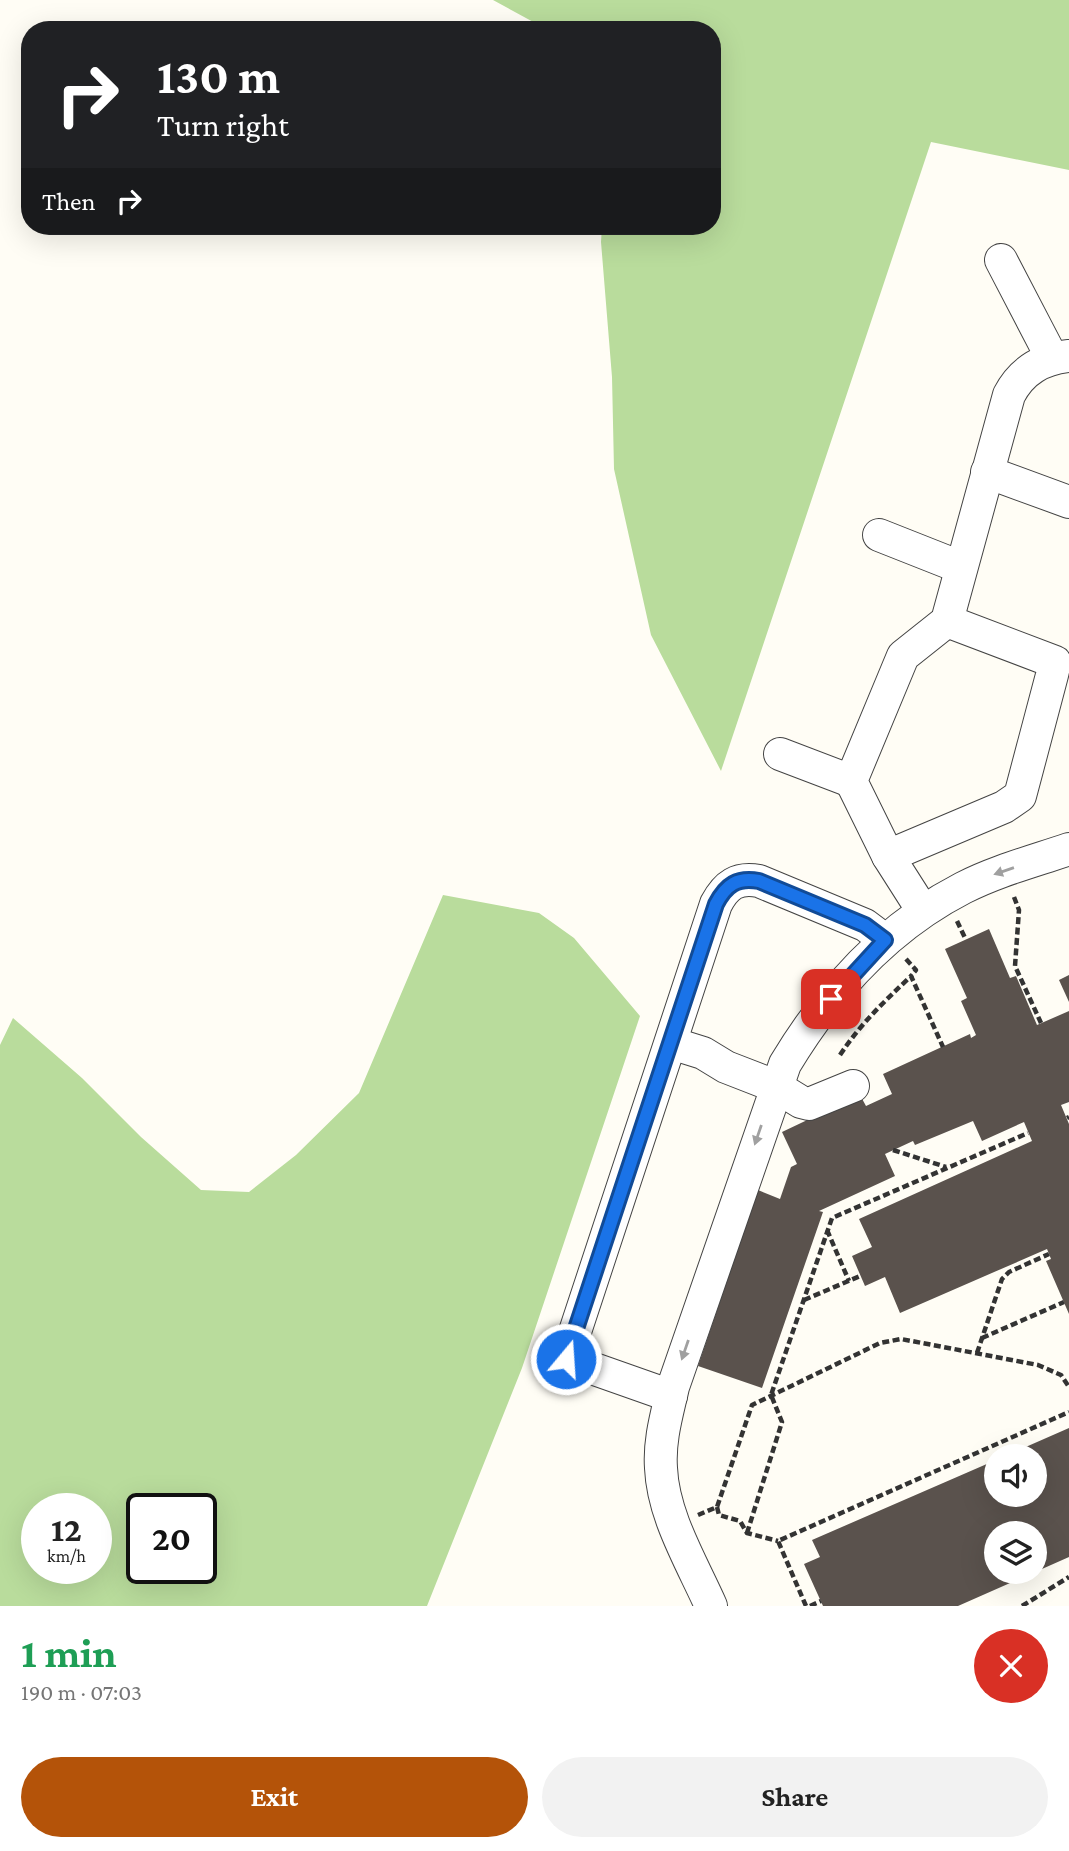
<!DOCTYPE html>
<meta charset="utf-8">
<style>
body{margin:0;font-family:"Crimson Pro",serif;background:#f2f2f2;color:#222;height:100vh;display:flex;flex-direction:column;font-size:26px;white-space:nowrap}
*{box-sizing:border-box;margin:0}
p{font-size:23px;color:#767676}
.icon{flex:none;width:38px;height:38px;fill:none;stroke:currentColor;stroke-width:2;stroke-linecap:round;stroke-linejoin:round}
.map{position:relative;height:1606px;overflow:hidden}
.panel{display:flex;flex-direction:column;background:#fff;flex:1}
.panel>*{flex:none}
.top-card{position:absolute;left:21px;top:21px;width:700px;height:214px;border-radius:28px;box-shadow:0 7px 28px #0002;background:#202124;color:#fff;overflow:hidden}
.controls{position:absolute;left:984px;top:1444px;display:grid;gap:14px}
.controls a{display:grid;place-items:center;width:63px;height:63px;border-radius:50%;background:#fff;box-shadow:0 7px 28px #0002;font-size:35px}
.speed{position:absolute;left:21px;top:1493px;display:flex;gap:14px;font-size:35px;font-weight:700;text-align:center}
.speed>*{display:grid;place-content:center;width:91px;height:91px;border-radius:50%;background:#fff;box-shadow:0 7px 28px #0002;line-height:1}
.speed small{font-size:18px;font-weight:400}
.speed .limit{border:4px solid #111;border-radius:10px;background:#fff;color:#111}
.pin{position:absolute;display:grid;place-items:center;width:60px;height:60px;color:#fff;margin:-30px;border-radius:14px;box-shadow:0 4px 10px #0006}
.me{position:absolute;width:77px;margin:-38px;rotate:18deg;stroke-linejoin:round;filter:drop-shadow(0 0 5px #0008)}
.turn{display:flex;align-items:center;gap:24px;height:147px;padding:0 21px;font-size:32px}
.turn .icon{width:91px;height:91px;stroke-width:2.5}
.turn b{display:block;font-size:49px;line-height:60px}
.then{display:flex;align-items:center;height:66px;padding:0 21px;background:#0003;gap:14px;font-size:26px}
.round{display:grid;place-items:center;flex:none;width:74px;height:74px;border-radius:37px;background:#f2f2f2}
.summary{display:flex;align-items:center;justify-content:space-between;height:119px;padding:0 21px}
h1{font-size:42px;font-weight:700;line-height:52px;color:#1e9e55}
.action{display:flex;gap:14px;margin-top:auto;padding:14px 21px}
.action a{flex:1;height:80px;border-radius:42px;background:#b45309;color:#fff;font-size:28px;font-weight:700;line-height:80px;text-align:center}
.action a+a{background:#f2f2f2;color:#222}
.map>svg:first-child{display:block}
.forest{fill:#b9dc9c;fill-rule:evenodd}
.building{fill:#5a524d;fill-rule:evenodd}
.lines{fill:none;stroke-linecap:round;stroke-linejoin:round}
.minor-casing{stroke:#444;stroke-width:34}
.path{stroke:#333;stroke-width:4.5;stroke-dasharray:7 3.5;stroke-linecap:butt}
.minor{stroke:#fff;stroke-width:32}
.oneway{fill:#a0a0a0}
.route-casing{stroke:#114b97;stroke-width:18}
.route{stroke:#1a73e8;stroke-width:12}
</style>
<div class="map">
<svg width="1069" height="1606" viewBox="0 0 1069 1606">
<rect width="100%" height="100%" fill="#fffdf5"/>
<g class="forest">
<polygon points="493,0 1069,0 1069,170 931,142 721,771 651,635 614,469 612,377 601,242 602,226 712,226 712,30 548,30"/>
<path d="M443,895L539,913L574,938L640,1016L522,1368L427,1606H0V1045L13,1018L82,1078L141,1137L201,1190L249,1192L296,1155L359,1093ZM37,1508H96V1568H37ZM142,1508H201V1568H142Z"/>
</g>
<g class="building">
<polygon points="989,929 1010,978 1016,976 1037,1025 1069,1011 1069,1102 1061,1105 1069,1124 1069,1314 1046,1261 1051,1259 1047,1249 900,1313 885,1277 865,1286 852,1256 872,1247 859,1219 1032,1141 1024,1122 982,1141 973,1121 915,1145 913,1141 885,1154 895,1176 819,1211 823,1212 762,1388 698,1366 758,1190 780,1199 791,1167 797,1164 782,1132 860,1095 866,1106 892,1094 883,1074 970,1034 971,1038 976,1035 961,1001 967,998 945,949"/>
<polygon points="1069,975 1069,1002 1059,980"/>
<path d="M1069,1428V1557L958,1606H823L804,1564L820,1557L812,1540L996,1460V1494H1034V1456H1005ZM996,1533H1034V1572H996Z"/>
</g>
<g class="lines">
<defs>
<g id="minor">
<polyline points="1001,260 1052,358"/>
<polyline points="987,472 1069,502"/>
<polyline points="879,535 960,567"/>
<polyline points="780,754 851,781"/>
<polyline points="888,856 1004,807 1020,796 1052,675 1055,662 947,621"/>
<path d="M923,911L888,856L851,781L903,656L947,621L1009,395C1022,370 1042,359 1069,356"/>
<polyline points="671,1043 703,1053 726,1067 775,1086 801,1102 809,1104 853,1086"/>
<path d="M671,1396L566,1359L716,904C726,885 737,877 759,881L865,925L885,940"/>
<path d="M711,1606C692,1563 663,1516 661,1468C659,1440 667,1414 673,1387L785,1064C829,991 887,927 963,888C996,871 1034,861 1069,849"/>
</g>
</defs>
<use href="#minor" class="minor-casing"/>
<g class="path">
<polyline points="1014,897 1019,910 1015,966 1041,1023"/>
<polyline points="957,921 966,940"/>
<polyline points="906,959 916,970 911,976"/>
<path d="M840,1055C862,1022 883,1003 911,976L943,1047"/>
<polyline points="1067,1118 1069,1117"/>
<polyline points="893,1150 946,1167"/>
<polyline points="827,1230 849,1281"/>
<polyline points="804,1300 860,1276"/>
<polyline points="982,1338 1064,1302"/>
<polyline points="977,1353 1002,1279 1009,1272 1049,1254"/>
<polyline points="717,1507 719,1515 740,1521 747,1533 778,1541"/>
<polyline points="698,1515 717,1507 752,1405 880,1343 901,1339 1038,1365 1061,1375 1069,1387"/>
<polyline points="747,1533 782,1422 771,1395 832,1218 1028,1133"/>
<polyline points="806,1606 778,1541 1069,1412"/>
<polyline points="810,1606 821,1601"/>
<polyline points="1022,1606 1069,1577"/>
</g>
<use href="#minor" class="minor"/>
</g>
<defs><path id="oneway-solid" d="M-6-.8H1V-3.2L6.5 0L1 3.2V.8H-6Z" transform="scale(1.75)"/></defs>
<g class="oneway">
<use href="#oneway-solid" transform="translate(1004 871) rotate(161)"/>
<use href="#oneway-solid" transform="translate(758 1135) rotate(109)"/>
<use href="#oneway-solid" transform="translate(685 1350) rotate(109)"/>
</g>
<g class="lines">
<defs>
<path id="route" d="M566,1359L716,904C726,885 737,877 759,881L865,925L885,940L831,999"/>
</defs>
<use href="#route" class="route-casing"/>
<use href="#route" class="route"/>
</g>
</svg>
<div class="controls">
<a><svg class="icon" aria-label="sound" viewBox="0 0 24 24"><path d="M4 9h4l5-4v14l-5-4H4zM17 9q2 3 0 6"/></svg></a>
<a><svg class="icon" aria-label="layers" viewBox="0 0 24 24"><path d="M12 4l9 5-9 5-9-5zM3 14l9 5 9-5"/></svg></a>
</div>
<div class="speed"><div>12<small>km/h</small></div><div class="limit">20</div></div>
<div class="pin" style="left:831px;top:999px;background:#d93025"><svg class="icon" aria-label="arrive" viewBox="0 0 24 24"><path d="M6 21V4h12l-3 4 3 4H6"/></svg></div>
<svg class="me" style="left:566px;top:1359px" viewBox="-20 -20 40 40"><circle r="17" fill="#1a73e8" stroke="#fff" stroke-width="3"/><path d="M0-11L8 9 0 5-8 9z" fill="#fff"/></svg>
<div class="top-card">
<div class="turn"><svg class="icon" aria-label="right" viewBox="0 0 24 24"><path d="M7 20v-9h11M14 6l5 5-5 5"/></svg><div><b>130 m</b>Turn right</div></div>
<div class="then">Then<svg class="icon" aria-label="right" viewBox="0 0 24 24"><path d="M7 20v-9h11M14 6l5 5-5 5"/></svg></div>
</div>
</div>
<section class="panel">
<div class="summary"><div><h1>1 min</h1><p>190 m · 07:03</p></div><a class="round" style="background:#d93025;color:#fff"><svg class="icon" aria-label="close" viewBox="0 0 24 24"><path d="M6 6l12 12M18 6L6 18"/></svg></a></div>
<div class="action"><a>Exit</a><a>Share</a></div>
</section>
